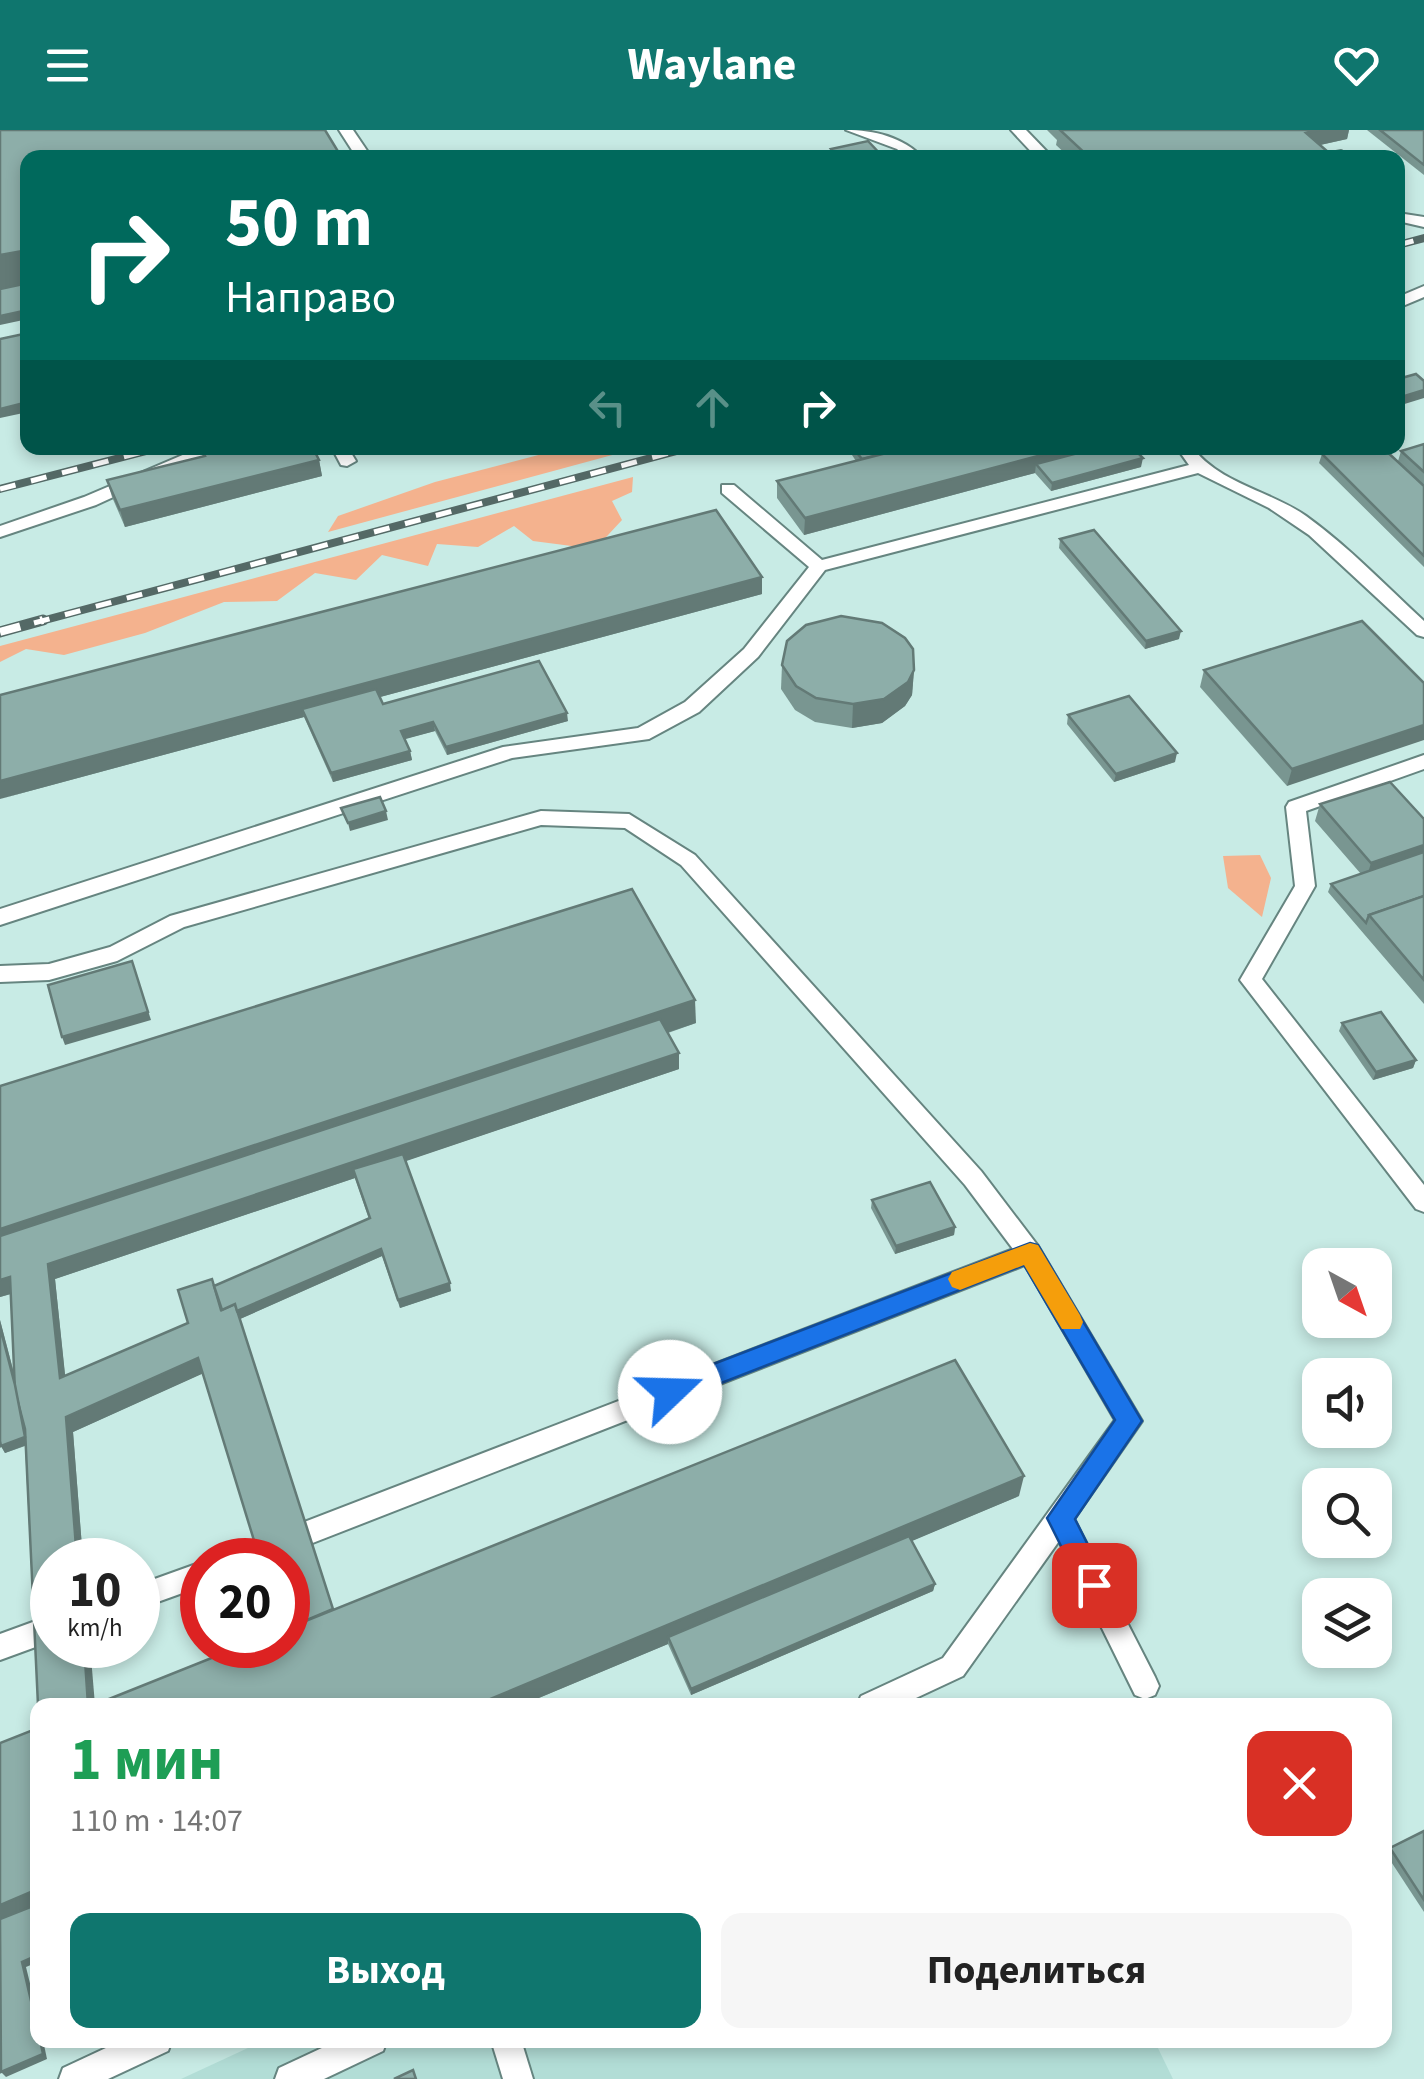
<!DOCTYPE html>
<html lang="ru">
<meta charset="utf-8">
<style>
body{margin:0;font-family:"Source Sans 3",sans-serif;background:#f6f6f6;color:#222;height:100vh;display:flex;flex-direction:column;font-size:38px;white-space:nowrap}
*{box-sizing:border-box;margin:0}
p{font-size:32px;color:#767676}
.icon{flex:none;width:55px;height:55px;fill:none;stroke:currentColor;stroke-width:2;stroke-linecap:round;stroke-linejoin:round}
.map{position:relative;flex:1;overflow:hidden}
.sheet{position:absolute;left:30px;top:1568px;width:1362px;height:350px;display:flex;flex-direction:column;background:#fff;border-radius:20px;box-shadow:0 5px 15px #0003}
.sheet>*{flex:none}
.guide{position:absolute;left:20px;top:20px;width:1385px;height:305px;border-radius:20px;box-shadow:0 5px 15px #0003;background:#00695c;color:#fff;overflow:hidden}
.needle{width:65px;rotate:140deg}
.fabs{position:absolute;left:1302px;top:1118px;display:grid;gap:20px}
.fabs a{display:grid;place-items:center;width:90px;height:90px;border-radius:20px;background:#fff;box-shadow:0 5px 15px #0003;font-size:50px}
.speed{position:absolute;left:30px;top:1408px;display:flex;gap:20px;font-size:50px;font-weight:700;text-align:center}
.speed>*{display:grid;place-content:center;width:130px;height:130px;border-radius:50%;background:#fff;box-shadow:0 5px 15px #0003;line-height:1}
.speed small{font-size:25px;font-weight:400}
.speed .limit{border:15px solid #d22;background:#fff;color:#111}
.pin{position:absolute;display:grid;place-items:center;width:85px;height:85px;color:#fff;margin:-42px;border-radius:20px;box-shadow:0 5px 15px #0006}
.me{position:absolute;width:110px;margin:-55px;rotate:69deg;stroke-linejoin:round;filter:drop-shadow(0 0 8px #0008)}
.turn{display:flex;align-items:center;gap:35px;height:210px;padding:0 40px;font-size:45px}
.turn .icon{width:130px;height:130px;stroke-width:2.5}
.turn b{display:block;font-size:70px;line-height:85px}
.lanes{display:flex;align-items:center;height:95px;padding:0 40px;background:#0003;justify-content:center;gap:50px;direction:ltr}
.lanes .off{opacity:.35}
.round{display:grid;place-items:center;flex:none;width:105px;height:105px;border-radius:20px;background:#f6f6f6}
.head{display:flex;align-items:center;justify-content:space-between;height:170px;padding:0 40px}
h1{font-size:60px;font-weight:700;line-height:75px;color:#1e9e55}
.button{display:flex;gap:20px;margin-top:auto;padding:20px 40px}
.button a{flex:1;height:115px;border-radius:20px;background:#0f766e;color:#fff;font-size:40px;font-weight:700;line-height:115px;text-align:center}
.button a+a{background:#f6f6f6;color:#222}
header{display:flex;justify-content:space-between;align-items:center;height:130px;padding:0 40px;background:#0f766e;color:#fff;font-size:45px;font-weight:700}
.map>svg:first-child{display:block}
.built{fill:#b2ddd6}
.green{fill:#f4b28e}
.lines{fill:none;stroke-linecap:round;stroke-linejoin:round}
.service-casing{stroke:#668580;stroke-width:4}
.service{fill:#fff;fill-rule:evenodd}
.rail-far1-casing{stroke:#546966;stroke-width:8}
.rail-casing{stroke:#546966;stroke-width:11}
.rail-far1{stroke:#fff;stroke-width:5;stroke-dasharray:16;stroke-linecap:butt}
.rail{stroke:#fff;stroke-width:8;stroke-dasharray:21;stroke-linecap:butt}
.wall{fill:#799691;fill-rule:evenodd}
.shaded-wall{fill:#637a76}
.building{fill:#8daea9;stroke:#637a76;stroke-width:2.5}
.route{fill:#1a73e8;stroke:#114b97;stroke-width:2.5}
.slow{fill:#f59e0b}
</style>
<header><svg class="icon" aria-label="menu" viewBox="0 0 24 24"><path d="M4 6h16M4 12h16M4 18h16"/></svg>Waylane<svg class="icon" aria-label="heart" viewBox="0 0 24 24"><path d="M12 20l-8-8c-3-5 5-10 8-4 3-6 11-1 8 4z"/></svg></header>
<div class="map">
<svg width="1424" height="1949" viewBox="0 0 1424 1949">
<rect width="100%" height="100%" fill="#c8ebe5"/>
<polygon class="built" points="265,1910 1154,1910 1173,1949 181,1949"/>
<g class="green">
<polygon points="565,318 616,324 328,402 338,386 435,352"/>
<polygon points="633,347 632,362 612,371 622,390 595,419 533,411 514,396 478,417 437,414 428,436 382,425 356,450 315,443 277,471 224,472 145,503 64,525 26,519 0,532 0,516"/>
<polygon points="1260,725 1271,748 1262,787 1228,758 1223,726"/>
</g>
<g class="lines">
<defs>
<g id="service">
<polygon points="339,0 353,0 372,28 357,28"/>
<path d="M846,0C874,0 903,7 923,28H907L897,19Z"/>
<polygon points="1011,0 1026,0 1053,28 1037,28"/>
<polygon points="1341,21 1351,28 1335,28 1336,22"/>
<polygon points="1398,83 1424,87 1424,97 1398,91"/>
<polygon points="1424,156 1424,167 1398,178 1398,167"/>
<polygon points="199,318 220,318 96,375 0,407 0,396 84,367"/>
<polygon points="332,318 348,318 356,331 347,336 341,335"/>
<path d="M1177,318H1193C1220,354 1271,361 1306,386C1349,417 1385,455 1424,491V507L1417,505L1309,405L1269,378L1198,343L825,440L758,527L699,582L649,609L512,628L0,795V779L503,617L638,598L685,572L744,519L809,437L722,363V355H734L822,430L1189,335Z"/>
<polygon points="1424,625 1424,639 1306,681 1315,756 1262,849 1424,1055 1424,1082 1416,1079 1240,850 1295,756 1286,677 1289,672"/>
<polygon points="541,681 629,684 695,725 981,1041 1038,1116 1142,1291 1074,1389 1155,1547 1159,1556 1155,1565 1145,1569 1135,1565 1059,1411 963,1546 901,1575 857,1575 861,1566 943,1528 1115,1290 1025,1135 269,1430 225,1430 229,1421 1013,1119 965,1055 681,735 625,698 541,695 184,797 117,831 49,850 0,852 0,836 49,834 110,817 170,786"/>
<polygon points="202,1432 202,1456 138,1479 138,1455"/>
<polygon points="52,1485 52,1511 0,1530 0,1504"/>
<polygon points="123,1910 172,1910 168,1921 108,1949 59,1949 63,1938"/>
<polygon points="339,1910 387,1910 383,1921 324,1949 275,1949 279,1938"/>
<polygon points="491,1910 521,1910 533,1949 503,1949"/>
</g>
</defs>
<use href="#service" class="service-casing"/>
<use href="#service" class="service"/>
<defs>
<g id="rail-far1">
<polyline points="1398,115 1424,108"/>
<polyline points="0,359 158,318"/>
<polyline points="34,493 688,318"/>
</g>
<polyline id="rail" points="0,502 43,490"/>
</defs>
<use href="#rail-far1" class="rail-far1-casing"/>
<use href="#rail" class="rail-casing"/>
<use href="#rail-far1" class="rail-far1"/>
<use href="#rail" class="rail"/>
</g>
<g class="wall">
<polygon points="1047,0 1349,0 1347,9 1320,15 1335,28 1070,28 1056,15 1057,10"/>
<polygon points="1367,0 1424,0 1424,45"/>
<polygon points="1424,314 1424,437 1319,333 1322,324 1398,331 1401,321"/>
<polygon points="200,318 319,330 322,346 125,397 112,367 107,350 203,327"/>
<polygon points="852,318 1141,337 1051,361 1035,343 804,405 777,368 777,351 856,331 852,325"/>
<polygon points="1060,409 1179,509 1145,519 1059,418"/>
<polygon points="762,447 762,464 380,567 383,574 568,591 447,625 435,601 404,609 410,621 412,630 333,652 304,587 0,669"/>
<polygon points="782,535 914,540 912,565 905,576 882,593 852,598 815,592 795,580 781,559"/>
<polygon points="1204,540 1424,553 1287,656 1200,557"/>
<polygon points="1068,585 1175,632 1114,652 1067,594"/>
<polygon points="1320,674 1424,689 1424,874 1328,762 1331,754 1361,744 1315,691"/>
<path d="M696,893L668,903L679,939L405,1031L451,1161L400,1178L382,1126L240,1189L333,1479L1019,1366L911,1411L935,1454L933,1461L691,1565L668,1514L522,1575H38L25,1316L5,1323L1,1316L0,1190L15,1247L11,1164L0,1167V956ZM355,1048L369,1089L214,1156L188,1193L65,1246L55,1149ZM203,1243L288,1515L95,1575L52,1430H83L73,1302Z"/>
<polygon points="1342,893 1416,930 1413,938 1373,950 1339,901"/>
<polygon points="872,1070 955,1097 954,1105 895,1124 871,1078"/>
<polygon points="1424,1701 1424,1782 1386,1724 1390,1718"/>
</g>
<g class="shaded-wall">
<polygon points="1319,0 1349,0 1347,9 1302,19 1306,3"/>
<polygon points="28,120 28,162 0,168 0,125"/>
<polygon points="28,180 28,189 0,195 0,186"/>
<polygon points="1424,260 1424,268 1398,276 1398,268"/>
<polygon points="28,272 28,282 0,288 0,279"/>
<polygon points="1068,318 1124,318 1036,334 1035,343 804,405 805,388"/>
<polygon points="1143,328 1141,337 1051,361 1052,353"/>
<polygon points="319,330 322,346 125,397 120,380"/>
<polygon points="762,447 762,464 306,587 302,579 304,587 0,669 0,651"/>
<polygon points="1181,501 1179,509 1145,519 1146,511"/>
<polygon points="914,540 912,565 905,576 882,593 852,598 853,574"/>
<polygon points="567,583 568,591 447,625 446,617"/>
<polygon points="433,592 435,601 402,610 401,601"/>
<polygon points="1424,595 1424,610 1287,656 1292,639"/>
<polygon points="410,621 412,630 333,652 331,643"/>
<polygon points="1177,623 1175,632 1114,652 1116,644"/>
<polygon points="386,681 388,690 350,701 348,693"/>
<polygon points="1424,715 1424,730 1366,749 1371,733"/>
<polygon points="132,831 151,890 65,915 62,907"/>
<polygon points="695,870 696,893 0,1124 0,1099"/>
<polygon points="679,923 679,939 356,1048 353,1039 355,1048 55,1149 67,1263 60,1248 48,1134"/>
<polygon points="1416,930 1413,938 1373,950 1376,942"/>
<polygon points="955,1097 954,1105 895,1124 896,1116"/>
<polygon points="381,1119 382,1126 240,1189 224,1187"/>
<polygon points="10,1147 17,1162 0,1167 0,1150"/>
<polygon points="450,1153 451,1161 400,1178 398,1170"/>
<polygon points="0,1190 32,1313 5,1323 1,1316"/>
<polygon points="198,1228 204,1243 73,1302 83,1430 77,1430 66,1287"/>
<polygon points="1024,1346 1019,1366 670,1513 668,1507 668,1514 522,1575 476,1575"/>
<polygon points="935,1454 933,1461 691,1565 691,1559"/>
<polygon points="84,1515 90,1515 95,1575 88,1575"/>
<polygon points="38,1759 38,1779 0,1795 0,1775"/>
<polygon points="38,1825 38,1832 26,1837 38,1886 38,1901 22,1832"/>
<polygon points="40,1910 43,1910 47,1929 6,1947 1,1942"/>
</g>
<g class="building">
<polygon points="0,0 325,0 342,28 28,28 28,120 0,125"/>
<polygon points="1060,0 1319,0 1306,3 1335,28 1090,28"/>
<polygon points="1380,0 1424,0 1424,35"/>
<polygon points="868,11 884,28 839,28 831,19"/>
<polygon points="28,153 28,180 0,186 0,159"/>
<polygon points="28,203 28,272 0,279 0,209"/>
<polygon points="1416,244 1424,251 1424,260 1398,268 1398,249"/>
<polygon points="1424,314 1424,342 1401,321"/>
<polygon points="201,318 313,318 319,330 120,380 107,350 205,326"/>
<polygon points="853,318 906,318 862,329"/>
<polygon points="906,318 1068,318 805,388 777,351"/>
<polygon points="1097,318 1133,318 1143,328 1052,353 1036,334"/>
<polygon points="1347,318 1383,318 1424,356 1424,426 1322,324"/>
<polygon points="716,380 762,447 0,651 0,565"/>
<polygon points="1094,400 1181,501 1146,511 1060,409"/>
<polygon points="841,486 882,493 905,508 913,519 914,540 908,552 884,569 853,574 816,568 796,556 782,535 787,511 806,495"/>
<polygon points="1362,491 1424,553 1424,595 1292,639 1204,540"/>
<polygon points="539,531 567,583 446,617 433,592 401,601 410,621 331,643 302,579 376,559 383,574"/>
<polygon points="1129,566 1177,623 1116,644 1068,585"/>
<polygon points="1390,652 1424,689 1424,715 1371,733 1320,674"/>
<polygon points="380,667 386,681 348,693 341,678"/>
<polygon points="1424,722 1424,766 1369,785 1366,793 1331,754"/>
<polygon points="632,759 695,870 0,1099 0,956"/>
<polygon points="1424,766 1424,850 1369,785"/>
<polygon points="132,831 148,882 62,907 48,855"/>
<polygon points="1381,882 1416,930 1376,942 1342,893"/>
<polygon points="660,889 679,923 48,1134 60,1248 188,1193 178,1160 212,1149 221,1180 235,1174 333,1479 288,1498 288,1430 260,1430 198,1228 66,1287 77,1430 52,1430 52,1515 84,1515 88,1575 38,1575 25,1299 15,1261 10,1147 0,1150 0,1106"/>
<polygon points="403,1024 450,1153 398,1170 381,1119 237,1181 235,1174 222,1180 214,1156 370,1088 353,1039"/>
<polygon points="930,1052 955,1097 896,1116 872,1070"/>
<polygon points="0,1197 15,1255 25,1307 1,1316 0,1311"/>
<polygon points="955,1230 1024,1346 476,1575 94,1575 244,1515 288,1515 288,1498"/>
<polygon points="909,1406 935,1454 691,1559 668,1507"/>
<polygon points="38,1598 38,1759 0,1775 0,1613"/>
<polygon points="1424,1701 1424,1770 1390,1718"/>
<polygon points="38,1774 38,1825 22,1832 38,1901 38,1910 40,1910 43,1924 1,1942 0,1789"/>
<polygon points="413,1940 416,1949 394,1949"/>
</g>
<polygon class="route" points="1030,1113 1038,1115 1142,1291 1075,1389 1108,1455 1104,1464 1094,1467 1085,1464 1047,1388 1115,1290 1024,1135 670,1273 657,1262 661,1254"/>
<polygon class="slow" points="1030,1113 1038,1115 1080,1185 1083,1192 1080,1199 1062,1199 1024,1135 960,1160 952,1157 948,1149 952,1142"/>
</svg>
<div class="fabs">
<a><svg class="needle" viewBox="-14 -14 28 28"><path d="M0-13l5 13h-10z" fill="#e53935"/><path d="M0 13l5-13h-10z" fill="#767676"/></svg></a>
<a><svg class="icon" aria-label="sound" viewBox="0 0 24 24"><path d="M4 9h4l5-4v14l-5-4H4zM17 9q2 3 0 6"/></svg></a>
<a><svg class="icon" aria-label="search" viewBox="0 0 24 24"><circle cx="10" cy="10" r="6"/><path d="M15 15l6 6"/></svg></a>
<a><svg class="icon" aria-label="layers" viewBox="0 0 24 24"><path d="M12 4l9 5-9 5-9-5zM3 14l9 5 9-5"/></svg></a>
</div>
<div class="speed"><div>10<small>km/h</small></div><div class="limit">20</div></div>
<div class="pin" style="left:1094px;top:1455px;background:#d93025"><svg class="icon" aria-label="arrive" viewBox="0 0 24 24"><path d="M6 21V4h12l-3 4 3 4H6"/></svg></div>
<svg class="me" style="left:670px;top:1262px" viewBox="-20 -20 40 40"><circle r="19" fill="#fff"/><path d="M0-13L10 11 0 6-10 11z" fill="#1a73e8"/></svg>
<div class="guide">
<div class="turn"><svg class="icon" aria-label="right" viewBox="0 0 24 24"><path d="M7 20v-9h11M14 6l5 5-5 5"/></svg><div><b>50 m</b>Направо</div></div>
<div class="lanes"><svg class="icon off" aria-label="left" viewBox="0 0 24 24"><path d="M17 20v-9H6M10 6l-5 5 5 5"/></svg><svg class="icon off" aria-label="ahead" viewBox="0 0 24 24"><path d="M12 20V5M6 11l6-6 6 6"/></svg><svg class="icon" aria-label="right" viewBox="0 0 24 24"><path d="M7 20v-9h11M14 6l5 5-5 5"/></svg></div>
</div>
<section class="sheet">
<div class="head"><div><h1>1 мин</h1><p>110 m · 14:07</p></div><a class="round" style="background:#d93025;color:#fff"><svg class="icon" aria-label="close" viewBox="0 0 24 24"><path d="M6 6l12 12M18 6L6 18"/></svg></a></div>
<div class="button"><a>Выход</a><a>Поделиться</a></div>
</section>
</div>
